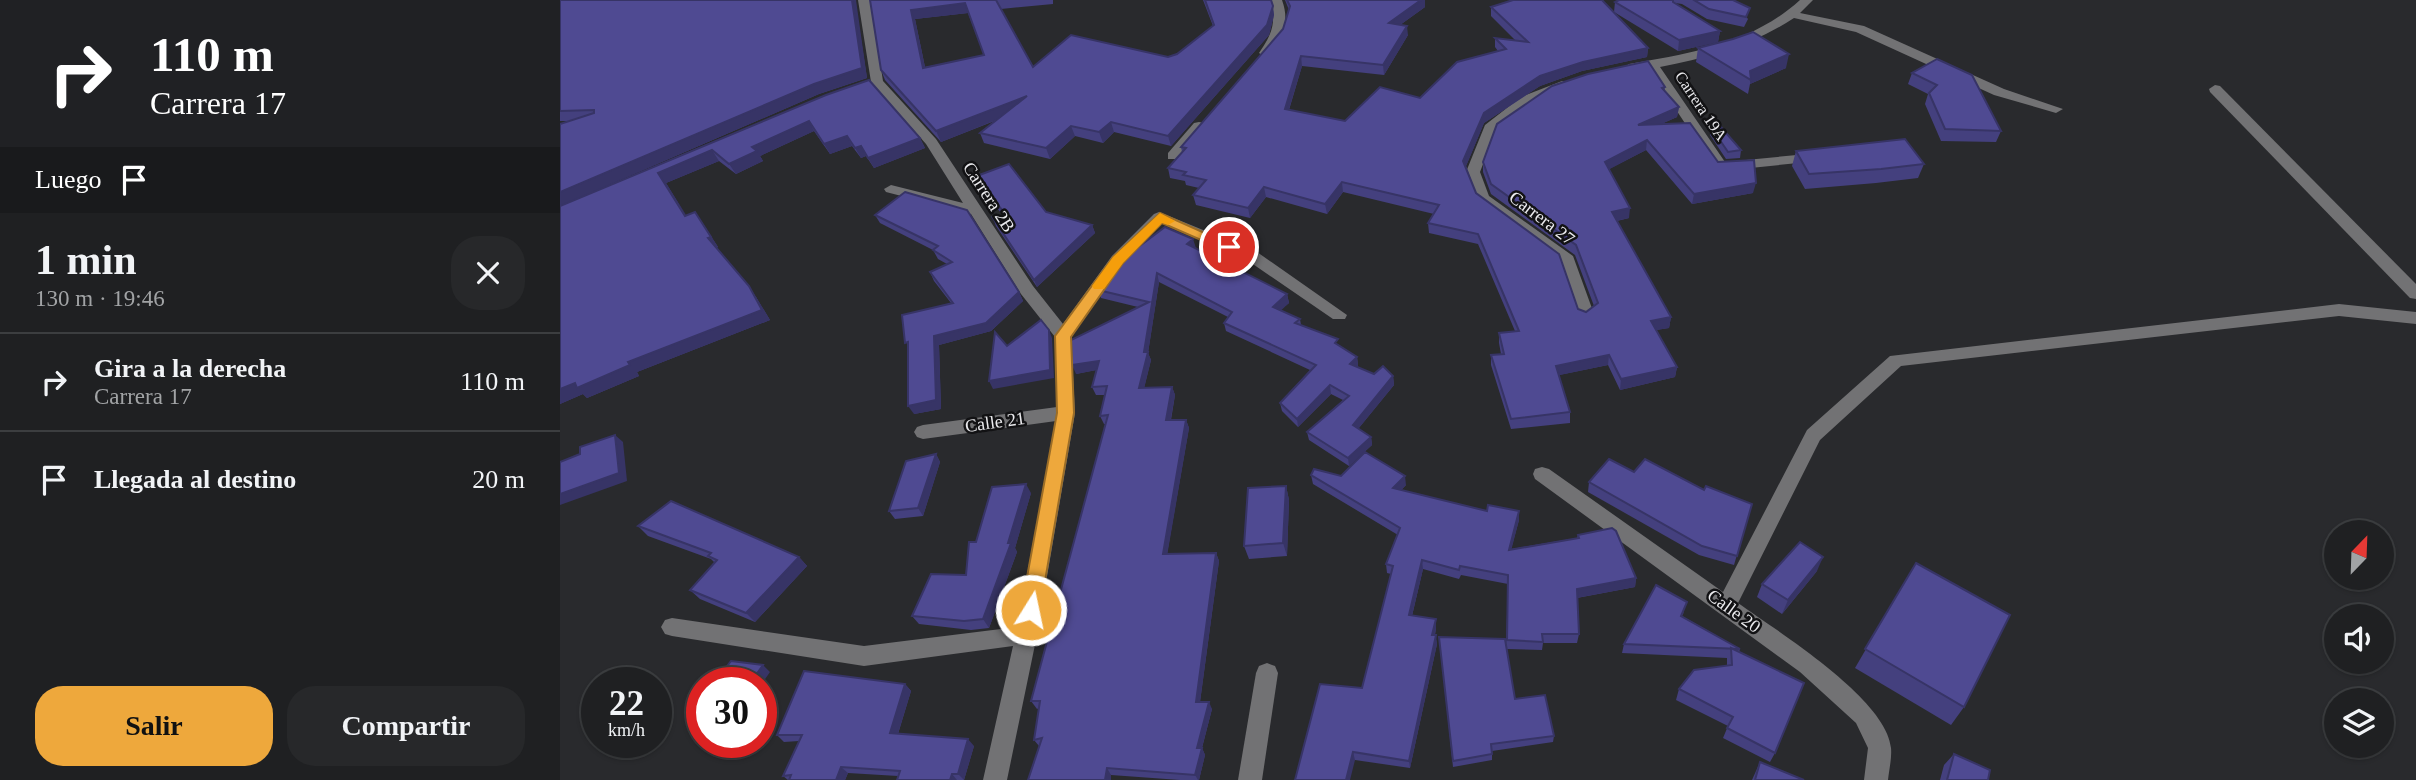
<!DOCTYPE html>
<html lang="es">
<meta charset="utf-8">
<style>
body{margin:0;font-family:"Times New Roman",serif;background:#27282a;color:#f1f3f6;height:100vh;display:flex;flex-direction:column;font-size:26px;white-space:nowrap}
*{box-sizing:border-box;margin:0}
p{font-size:23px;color:#a1a3a5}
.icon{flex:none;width:38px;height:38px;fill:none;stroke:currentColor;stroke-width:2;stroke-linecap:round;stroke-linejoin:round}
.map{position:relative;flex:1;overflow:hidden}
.drawer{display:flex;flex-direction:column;background:#1f2022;width:560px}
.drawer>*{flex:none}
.banner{background:#202124;color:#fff;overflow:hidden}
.needle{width:46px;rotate:23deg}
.controls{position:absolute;left:1764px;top:520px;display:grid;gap:14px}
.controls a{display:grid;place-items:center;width:70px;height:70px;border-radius:50%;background:#1f2022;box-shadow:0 2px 5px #0004,0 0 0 2px #3c3e40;font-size:35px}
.speed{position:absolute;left:21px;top:667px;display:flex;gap:14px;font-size:35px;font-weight:700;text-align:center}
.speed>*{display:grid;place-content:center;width:91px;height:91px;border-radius:50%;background:#1f2022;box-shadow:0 2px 5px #0004,0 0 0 2px #3c3e40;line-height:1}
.speed small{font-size:18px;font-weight:400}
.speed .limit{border:10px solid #d22;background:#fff;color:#111}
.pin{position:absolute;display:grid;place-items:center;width:60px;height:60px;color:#fff;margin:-30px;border:4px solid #fff;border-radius:50%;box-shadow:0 2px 7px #0007}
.me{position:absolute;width:77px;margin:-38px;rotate:10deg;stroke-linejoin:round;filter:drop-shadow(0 0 5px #0008)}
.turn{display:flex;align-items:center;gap:24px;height:147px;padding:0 35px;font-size:32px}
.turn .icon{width:91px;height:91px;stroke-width:2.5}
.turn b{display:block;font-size:49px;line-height:60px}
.then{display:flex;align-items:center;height:66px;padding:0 35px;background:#0003;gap:14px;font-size:26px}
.round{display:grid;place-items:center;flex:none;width:74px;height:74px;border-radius:28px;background:#27282a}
.headline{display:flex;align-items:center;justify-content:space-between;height:119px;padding:0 35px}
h1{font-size:42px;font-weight:700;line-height:52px}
.primary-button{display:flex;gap:14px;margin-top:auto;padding:14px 35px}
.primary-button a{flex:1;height:80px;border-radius:28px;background:#eea83c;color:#111;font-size:28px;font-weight:700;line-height:80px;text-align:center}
.primary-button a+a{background:#27282a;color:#f1f3f6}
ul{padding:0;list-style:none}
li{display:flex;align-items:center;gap:21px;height:98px;padding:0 35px;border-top:2px solid #3c3e40}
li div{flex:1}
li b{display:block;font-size:26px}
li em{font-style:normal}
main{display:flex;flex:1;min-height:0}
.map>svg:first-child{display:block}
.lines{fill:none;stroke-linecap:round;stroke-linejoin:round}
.minor{fill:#727274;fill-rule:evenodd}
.wall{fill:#44407e;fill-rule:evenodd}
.shaded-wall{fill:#373466}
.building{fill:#4f4a92;stroke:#373466;stroke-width:2;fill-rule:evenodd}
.route{fill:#eea83c;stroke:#9b6d27;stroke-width:2}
.slow{fill:#f59e0b}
.labels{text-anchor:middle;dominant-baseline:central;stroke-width:5;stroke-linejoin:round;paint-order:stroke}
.far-street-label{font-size:16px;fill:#ebebee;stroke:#121214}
.street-label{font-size:18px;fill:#ebebee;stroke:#121214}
</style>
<main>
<section class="drawer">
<div class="banner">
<div class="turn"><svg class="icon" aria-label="right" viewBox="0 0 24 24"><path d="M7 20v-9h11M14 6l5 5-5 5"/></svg><div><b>110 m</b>Carrera 17</div></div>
<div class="then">Luego<svg class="icon" aria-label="arrive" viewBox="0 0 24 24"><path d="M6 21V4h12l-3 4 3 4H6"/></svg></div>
</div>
<div class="headline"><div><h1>1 min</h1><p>130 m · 19:46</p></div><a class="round"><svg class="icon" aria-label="close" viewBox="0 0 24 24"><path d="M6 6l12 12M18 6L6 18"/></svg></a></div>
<ul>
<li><svg class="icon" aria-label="right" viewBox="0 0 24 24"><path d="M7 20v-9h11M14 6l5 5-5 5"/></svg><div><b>Gira a la derecha</b><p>Carrera 17</p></div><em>110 m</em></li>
<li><svg class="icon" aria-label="arrive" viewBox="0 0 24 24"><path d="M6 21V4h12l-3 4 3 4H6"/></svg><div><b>Llegada al destino</b></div><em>20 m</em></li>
</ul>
<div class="primary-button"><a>Salir</a><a>Compartir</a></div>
</section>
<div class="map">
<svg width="1856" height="780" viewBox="0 0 1856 780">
<rect width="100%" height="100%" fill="#292a2d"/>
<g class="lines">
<g class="minor">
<polygon points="298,0 310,0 323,81 376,139 473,286 503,324 552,256 594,214 599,212 697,252 787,315 785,319 773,319 687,260 601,223 562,264 511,337 515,413 477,635 447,780 423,780 453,646 304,666 112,636 105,634 101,627 105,620 112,618 304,646 457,627 496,421 363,439 357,437 354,432 357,427 363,425 497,407 495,337 461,294 411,214 326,192 324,189 331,185 403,203 366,144 311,82"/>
<path d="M710,0H722C730,22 723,37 709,56L705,57L699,53C712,35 717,21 710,0Z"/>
<path d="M1240,0H1253L1240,13L1304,26L1444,89L1503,109L1496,113L1434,95L1296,32L1234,18C1193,45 1148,58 1100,67L1165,162L1258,153L1265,157L1258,161L1161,171L1156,170L1089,69L1069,72L1063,68L1069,64C1130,54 1193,43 1240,0Z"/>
<polygon points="1002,81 1007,82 1007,88 971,103 936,130 920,172 929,196 1013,256 1034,314 1026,320 1018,314 1001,263 918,201 906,172 925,125 961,97"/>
<polygon points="1655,85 1660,86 1856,284 1856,299 1850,298 1650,92 1649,89"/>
<polygon points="639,122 644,123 644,129 618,159 608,159 608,153 634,123"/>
<path d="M1779,304L1856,312V324L1779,316L1341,366L1260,440L1178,603C1217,631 1327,699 1331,748C1332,758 1329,770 1328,780H1304L1308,748L1296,723L1240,672L975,479L973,474L975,469L982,467L989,469L1163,592L1247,430L1330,356Z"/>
<polygon points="707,663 715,666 718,673 702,780 678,780 696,673 699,666"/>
</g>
</g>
<g class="wall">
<polygon points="0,0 295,0 307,78 259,94 0,206 8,121 0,121"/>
<path d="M310,0H493V4L441,9L473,67L608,57L617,54L653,26L643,0H711L714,15L709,35L611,146L554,132L543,143L515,136L490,159L424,143L420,133L437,120L381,142L325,80L321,70ZM408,13L424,55L365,67L355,19Z"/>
<polygon points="725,0 865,0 865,7 840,25 848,35 824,75 742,66 729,110 785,121 860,98 938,51 935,47 935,38 956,41 931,16 931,7 1043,1 1088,48 1087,57 1022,71 980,86 924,123 906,166 916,193 1018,309 1026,312 1034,306 1015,255 931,194 923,172 923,162 1105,87 1105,91 1119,107 1117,117 1101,124 1158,162 1193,193 1132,204 1086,150 1049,169 1069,218 1057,221 1111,317 1109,328 1096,330 1117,367 1115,377 1060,390 1048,365 999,375 1010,412 1010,423 951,429 931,365 931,355 941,354 939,343 939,333 955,331 918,244 869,233 868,223 874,214 783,192 767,214 706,197 690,218 636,205 633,195 639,188 626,185 625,181 610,178 608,168 622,152 621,147 723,29 729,10"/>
<polygon points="1059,0 1173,0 1188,19 1184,27 1147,19 1122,4 1115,3 1160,31 1158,42 1118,51 1054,12 1055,2"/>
<polygon points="1138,48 1226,68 1190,84 1188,94 1136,62"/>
<polygon points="1352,73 1412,75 1441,131 1436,142 1381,141 1365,104 1368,94 1348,84"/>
<polygon points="266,95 360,138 365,148 314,168 306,156 301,158 292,146 270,154 254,131 200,156 203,161 176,174 159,161 106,183 126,216 135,212 158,247 156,248 196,297 210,320 77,372 79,376 27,398 23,394 0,404 0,206"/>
<polygon points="1151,127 1181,150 1180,158 1166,159 1150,135"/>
<polygon points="1236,151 1364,164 1358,178 1316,183 1245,189 1232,166"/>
<polygon points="414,177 486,212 532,225 535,233 477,287 436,226 433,218 449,222 417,185"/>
<polygon points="345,192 459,292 463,301 431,331 379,345 381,409 354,414 391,303 374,281 370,272 387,264 378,259 373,250 320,223 315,215"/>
<polygon points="635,248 727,294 729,303 720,310 740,319 741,325 779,345 797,357 798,365 797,367 814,374 833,376 834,385 798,429 811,437 812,445 789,466 749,440 747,432 783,400 771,394 738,427 722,411 720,403 750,370 666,331 664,323 668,317 599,282 588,353 591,360 584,388 612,387 615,395 611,420 626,420 629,428 607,554 656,553 659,561 640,702 652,709 642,748 645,755 639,780 620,780 551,775 479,746 474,740 479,708 477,709 471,701 546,424 544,424 540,416 545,395 536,395 532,387 536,370 516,374 578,307 541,298 538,290 636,248"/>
<polygon points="376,454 380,462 363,516 335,519 329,511"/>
<polygon points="1074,472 1144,490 1192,504 1174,565 1139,555 1028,492 1029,482"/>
<polygon points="751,475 781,476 846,485 841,490 927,511 959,511 959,520 951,549 1017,538 1018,535 1076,578 1075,587 1017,598 1019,634 1017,643 983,643 982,650 947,649 955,699 994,736 993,742 932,751 932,760 893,767 879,637 946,645 948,584 901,575 899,579 863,569 852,616 876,619 876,628 875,635 877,644 850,768 795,760 735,780 802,688 831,574 827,573 826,564 838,535 753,484"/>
<polygon points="726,486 729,500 727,556 689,559 684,546"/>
<polygon points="471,493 455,548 457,552 429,628 411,630 359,624 352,616 406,575 416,542"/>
<polygon points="78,526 239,557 247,566 195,622 140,599 130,590 155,563 151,559 88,536"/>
<polygon points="1356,563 1404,707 1391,725 1295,668"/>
<polygon points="1257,571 1222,614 1197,597 1202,584"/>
<polygon points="1124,612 1122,616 1180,649 1179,652 1215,753 1210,762 1163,738 1168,726 1116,700 1119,689 1167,665 1167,658 1062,653 1064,644"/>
<polygon points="345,684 351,691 338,734 414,746 404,780 337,780 338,776 288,773 285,780 228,780 223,776 239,741 224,742 217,735"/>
<polygon points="142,701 142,721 132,714"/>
<polygon points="1394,754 1428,780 1380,780 1384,765"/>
<polygon points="1200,762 1244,780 1192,780"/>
</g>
<g class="shaded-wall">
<polygon points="292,0 296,0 307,78 259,94 0,206 0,192"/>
<polygon points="861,0 865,0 865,7 829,33 829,23"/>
<polygon points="405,3 408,13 355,19 367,77 363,68 351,10"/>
<polygon points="713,6 714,15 709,35 611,146 608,136"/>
<polygon points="847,26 848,35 824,75 823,65"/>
<polygon points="1160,31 1158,42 1118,51 1119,40"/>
<polygon points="1088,48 1087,57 1022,71 980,86 924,123 904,171 903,161 924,113 980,76 1023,62"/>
<polygon points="1229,54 1226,68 1190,84 1190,71"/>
<polygon points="741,56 742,66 726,119 725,109"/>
<polygon points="467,96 471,106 381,142 376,131"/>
<polygon points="1119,107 1117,117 1077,135 1078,125"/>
<polygon points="249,121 254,131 200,156 203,161 176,174 169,164 192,147"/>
<polygon points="551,122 554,132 543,143 539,132"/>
<polygon points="511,126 515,136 490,159 486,148"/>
<polygon points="287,136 292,146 270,154 264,144"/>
<polygon points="360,138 365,148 314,168 308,158"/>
<polygon points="1087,140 1086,150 1044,172 1045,162"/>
<polygon points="301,146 306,156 301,158 295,148"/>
<polygon points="152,150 159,161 106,183 133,226 98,173"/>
<polygon points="782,182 783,192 767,214 765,204"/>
<polygon points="1196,183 1193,193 1132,204 1134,194"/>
<polygon points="704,187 706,197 690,218 688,208"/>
<polygon points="1070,208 1069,218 1051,222 1052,212"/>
<polygon points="135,212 142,222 158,247 155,248 148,238"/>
<polygon points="532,225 535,233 477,287 474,280"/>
<polygon points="633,239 636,248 629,253 627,244"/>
<polygon points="597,273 599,282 588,353 591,360 582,397 579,388"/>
<polygon points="189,286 196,297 210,320 77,372 79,376 27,398 23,394 0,404 0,389 68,362"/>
<polygon points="459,292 463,301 431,331 379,345 381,409 354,414 348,406 374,336"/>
<polygon points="727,294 729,303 715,316 713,307"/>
<polygon points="1111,317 1109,328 1090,331 1091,321"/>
<polygon points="489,330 492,338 494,378 433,389 429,381"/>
<polygon points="1049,355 1048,365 995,376 996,366"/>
<polygon points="797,357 798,365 791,373 790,364"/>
<polygon points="539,361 542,369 516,374 512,365"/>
<polygon points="1117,367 1115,377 1060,390 1061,379"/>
<polygon points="833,376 834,385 794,434 793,425"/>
<polygon points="770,385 771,394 738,427 737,419"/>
<polygon points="612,387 615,395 609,429 606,420"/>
<polygon points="626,420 629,428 606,562 603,554"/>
<polygon points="55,435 63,442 67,481 0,505 0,494"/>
<polygon points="811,437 812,445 789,466 788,458"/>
<polygon points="376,454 380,462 363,516 358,508"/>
<polygon points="845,476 846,485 834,498 833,488"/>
<polygon points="466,484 471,493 455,548 457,552 429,628 423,619 448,543"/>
<polygon points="726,486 729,500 727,556 723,543"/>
<polygon points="959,511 959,520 949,559 949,550"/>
<polygon points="656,553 659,561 639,709 636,702"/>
<polygon points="239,557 247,566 195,622 186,613"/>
<polygon points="1263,557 1257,571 1222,614 1228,600"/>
<polygon points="862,560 863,569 850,624 849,615"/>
<polygon points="1076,578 1075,587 1016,598 1017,589"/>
<polygon points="876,619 876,628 873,644 872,635"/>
<polygon points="876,635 877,644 850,768 849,761"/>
<polygon points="203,665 210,672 201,685 201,682 191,682"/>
<polygon points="345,684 351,691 336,740 330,733"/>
<polygon points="649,702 652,709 640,755 637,748"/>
<polygon points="408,739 414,746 404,780 398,774"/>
<polygon points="642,748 645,755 639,780 638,780 635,775"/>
<polygon points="793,752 795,760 790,780 786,780"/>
<polygon points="281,767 288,773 285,780 276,780"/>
<polygon points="547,768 551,775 551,780 545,780"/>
<polygon points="392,774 397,780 390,780"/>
</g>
<g class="building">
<polygon points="0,0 292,0 302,68 254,84 0,192 0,124 34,113 34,110 0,111"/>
<path d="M310,0H436L473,67L511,35L608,57L617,54L654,25L645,0H711L713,6L707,25L608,136L551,122L539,132L511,126L486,148L420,133L467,96L376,131L321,70ZM405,3L424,55L363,68L351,10Z"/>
<polygon points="727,0 861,0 829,23 847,26 823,65 741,56 725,109 785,121 820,87 860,98 897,62 946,49 935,38 968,42 931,7 953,0 1042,0 1088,48 1023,62 980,76 924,113 903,161 916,193 999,254 1018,309 1026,312 1038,303 1016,245 931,184 923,162 937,124 992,86 1028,74 1088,61 1105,87 1102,88 1119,107 1078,125 1130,123 1158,162 1194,160 1196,183 1134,194 1087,140 1045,162 1070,208 1052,212 1111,317 1091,321 1117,367 1061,379 1049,355 996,366 1010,412 951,419 931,355 944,354 939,333 959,331 918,234 868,223 879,205 782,182 765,204 704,187 688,208 633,195 646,180 623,175 626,172 608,168 626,148 621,147 723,29 730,6"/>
<polygon points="1059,0 1113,0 1113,2 1160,31 1119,40 1055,2"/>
<polygon points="1134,0 1173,0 1190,8 1186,17 1149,9"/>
<polygon points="1193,32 1229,54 1190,71 1191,80 1138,48 1173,39"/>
<polygon points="1377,59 1412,75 1441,131 1385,129 1369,93 1377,85 1352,73"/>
<polygon points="309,80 360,138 308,158 301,146 295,148 287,136 264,144 249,121 192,147 197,151 169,164 152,150 98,173 125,216 135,212 151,237 148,238 189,286 202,310 68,362 70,365 17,388 15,383 0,389 0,206 266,95"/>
<polygon points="1160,126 1181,150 1168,152 1151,127"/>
<polygon points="1345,139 1364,164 1321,169 1249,174 1236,151"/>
<polygon points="449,164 486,212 532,225 474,280 433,218 454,224 414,177"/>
<polygon points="345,192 407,210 459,292 426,323 374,336 376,400 348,406 348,342 345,343 342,315 393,303 370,272 392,262 373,250 378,246 315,215"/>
<polygon points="605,227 633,239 627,244 727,294 713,307 740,319 735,323 778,339 775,343 797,357 790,364 814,374 823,366 833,376 793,425 811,437 788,458 747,432 789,396 770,385 737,419 720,403 756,365 664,323 672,312 597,273 584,352 588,352 579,388 612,387 606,420 626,420 603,554 656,553 636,702 649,702 637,748 642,748 635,775 547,768 545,780 468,780 482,738 474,740 480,701 471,701 548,415 540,416 547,386 532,387 539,361 512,365 511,340 589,302 538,290 557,263"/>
<polygon points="481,320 489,330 490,370 429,381 435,332 447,346"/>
<polygon points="55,435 59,473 0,494 0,462 20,454 20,447"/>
<polygon points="805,452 845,476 833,488 927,511 928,505 959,511 949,550 1019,538 1018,535 1052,528 1056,531 1076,578 1017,589 1019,634 982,634 983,642 947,640 948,575 900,566 899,570 862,560 849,615 876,619 872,635 876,635 849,761 793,752 786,780 735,780 760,684 802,688 833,566 826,564 840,528 751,475 754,469 781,476"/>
<polygon points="376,454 358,508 329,511 346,461"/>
<polygon points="1049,459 1074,472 1085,459 1144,490 1146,486 1192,504 1177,556 1142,546 1029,482"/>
<polygon points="466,484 448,543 451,543 423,619 404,621 352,616 371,574 406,575 409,542 416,542 432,487"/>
<polygon points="726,486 723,543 684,546 688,488"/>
<polygon points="111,501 239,557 186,613 130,590 157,560 148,556 151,553 78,526"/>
<polygon points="1240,542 1263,557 1228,600 1202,584"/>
<polygon points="1356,563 1450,615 1404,707 1305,649"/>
<polygon points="1096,585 1127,602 1121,616 1180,649 1064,644"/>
<polygon points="879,637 945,639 955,699 985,695 994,736 931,744 932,754 893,761"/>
<polygon points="1171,648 1244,683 1215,753 1167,728 1173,717 1119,689 1134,670 1172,665"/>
<polygon points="171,661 203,665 191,682 155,682"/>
<polygon points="244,671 345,684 330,733 408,739 398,774 392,774 390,780 337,780 340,771 281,767 276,780 229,780 231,775 223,776 242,735 217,735"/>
<polygon points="142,701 142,717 132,714"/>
<polygon points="1394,754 1430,770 1428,780 1387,780"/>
<polygon points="1200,762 1244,780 1195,780"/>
</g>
<polygon class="route" points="600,213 676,247 674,250 664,250 602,223 563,263 511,337 514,413 480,610 477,616 471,619 464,616 461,610 497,413 495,336 553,257"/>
<polygon class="slow" points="600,213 615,221 608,225 602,223 563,263 544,289 534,289 532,286 553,257"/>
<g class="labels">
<g class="far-street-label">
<text transform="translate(1141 106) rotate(56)">Carrera 19A</text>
</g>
<g class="street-label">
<text transform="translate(429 197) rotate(57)">Carrera 2B</text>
<text transform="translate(982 218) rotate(37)">Carrera 27</text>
<text transform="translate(435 422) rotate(-8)">Calle 21</text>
<text transform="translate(1174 611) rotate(36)">Calle 20</text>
</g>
</g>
</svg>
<div class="controls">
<a><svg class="needle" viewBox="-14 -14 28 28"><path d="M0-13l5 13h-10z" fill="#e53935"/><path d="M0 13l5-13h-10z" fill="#a1a3a5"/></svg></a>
<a><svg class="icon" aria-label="sound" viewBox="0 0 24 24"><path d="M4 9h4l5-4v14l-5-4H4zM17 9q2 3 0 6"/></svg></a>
<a><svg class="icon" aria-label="layers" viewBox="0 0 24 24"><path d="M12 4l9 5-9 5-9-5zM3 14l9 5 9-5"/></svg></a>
</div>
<div class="speed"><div>22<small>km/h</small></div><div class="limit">30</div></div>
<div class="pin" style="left:669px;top:247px;background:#d93025"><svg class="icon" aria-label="arrive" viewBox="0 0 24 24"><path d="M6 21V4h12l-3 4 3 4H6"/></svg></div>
<svg class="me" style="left:471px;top:610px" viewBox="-20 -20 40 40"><circle r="17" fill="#eea83c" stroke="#fff" stroke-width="3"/><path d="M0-11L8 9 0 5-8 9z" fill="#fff"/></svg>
</div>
</main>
